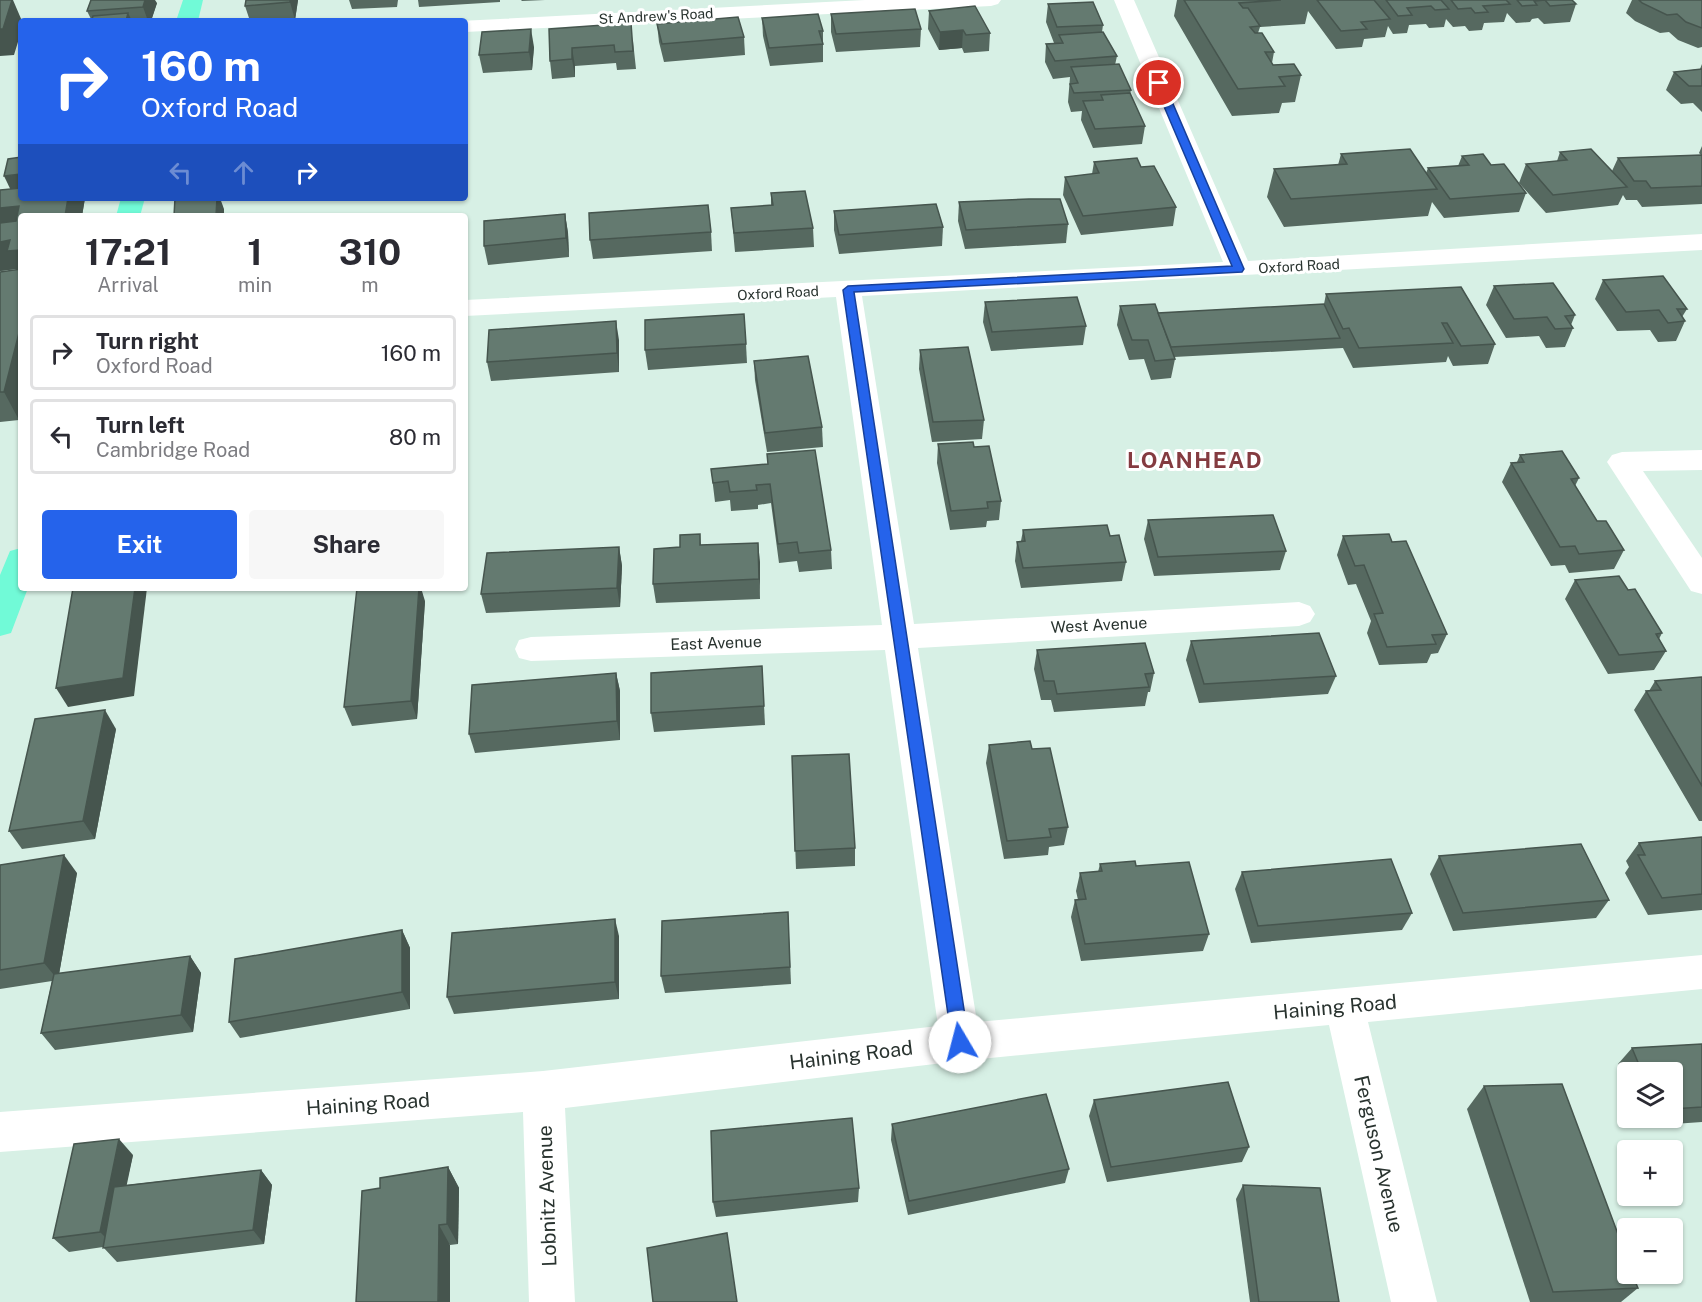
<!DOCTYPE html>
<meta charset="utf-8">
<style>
body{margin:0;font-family:"Public Sans",sans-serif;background:#f7f7f7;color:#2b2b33;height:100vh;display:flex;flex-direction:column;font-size:22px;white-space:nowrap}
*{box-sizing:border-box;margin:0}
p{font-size:20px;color:#7c7c81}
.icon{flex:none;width:33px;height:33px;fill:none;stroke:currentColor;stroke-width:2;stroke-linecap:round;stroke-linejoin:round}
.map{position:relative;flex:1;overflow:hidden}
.side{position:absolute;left:18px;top:213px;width:450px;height:378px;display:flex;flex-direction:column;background:#fff;border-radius:6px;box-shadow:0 2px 4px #0004}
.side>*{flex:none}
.banner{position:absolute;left:18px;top:18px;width:450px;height:183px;border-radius:6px;box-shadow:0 2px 4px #0004;background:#2563eb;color:#fff;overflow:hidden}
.tools{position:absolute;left:1617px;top:1062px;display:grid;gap:12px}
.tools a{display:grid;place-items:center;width:66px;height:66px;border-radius:6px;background:#fff;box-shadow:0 2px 4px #0004;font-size:30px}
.pin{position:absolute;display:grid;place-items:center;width:51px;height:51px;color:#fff;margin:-26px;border:3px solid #fff;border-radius:50%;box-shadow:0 2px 6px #0007}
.me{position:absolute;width:66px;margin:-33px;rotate:352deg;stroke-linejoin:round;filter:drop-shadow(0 0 4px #0008)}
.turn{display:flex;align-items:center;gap:21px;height:126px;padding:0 24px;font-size:27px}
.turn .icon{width:78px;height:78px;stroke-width:2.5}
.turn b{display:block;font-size:42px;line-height:51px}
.lanes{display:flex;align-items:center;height:57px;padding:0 24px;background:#0003;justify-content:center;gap:30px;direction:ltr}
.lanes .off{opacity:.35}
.eta{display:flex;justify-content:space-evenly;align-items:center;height:102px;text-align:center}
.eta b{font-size:36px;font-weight:700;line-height:42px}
.cta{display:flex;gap:12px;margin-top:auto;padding:12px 24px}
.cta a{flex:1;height:69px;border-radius:6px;background:#2563eb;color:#fff;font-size:24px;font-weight:700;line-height:69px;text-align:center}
.cta a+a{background:#f7f7f7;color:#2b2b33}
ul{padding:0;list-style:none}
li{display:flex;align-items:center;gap:18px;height:75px;margin:0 12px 9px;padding:0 12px;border:3px solid #e1e1e2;border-radius:6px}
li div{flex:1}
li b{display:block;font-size:22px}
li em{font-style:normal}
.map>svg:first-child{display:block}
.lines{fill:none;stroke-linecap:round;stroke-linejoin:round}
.minor{fill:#fff;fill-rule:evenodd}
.major{fill:#71fad7;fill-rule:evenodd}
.wall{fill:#566960}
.shaded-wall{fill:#46554e}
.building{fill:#647a70;stroke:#46554e;stroke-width:1.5}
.route{fill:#2563eb;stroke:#184099;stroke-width:1.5}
.labels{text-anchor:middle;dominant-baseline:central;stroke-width:6;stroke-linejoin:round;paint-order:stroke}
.far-street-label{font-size:14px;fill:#29332f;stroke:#fff}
.street-label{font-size:16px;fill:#29332f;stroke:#fff}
.near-street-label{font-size:20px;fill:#29332f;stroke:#fff}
.district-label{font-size:22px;font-weight:bold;letter-spacing:1.5px;fill:#843b40;stroke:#fff}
</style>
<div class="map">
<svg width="1702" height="1302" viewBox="0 0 1702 1302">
<rect width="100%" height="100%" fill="#d7f0e5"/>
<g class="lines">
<g class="minor">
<polygon points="865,0 1001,0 998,4 991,6 465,32 465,21 460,21"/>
<polygon points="1114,0 1134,0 1248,261 1702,234 1702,250 862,296 914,624 1299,602 1310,606 1315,614 1310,622 1299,626 918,648 977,1022 1702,955 1702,989 1368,1022 1437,1302 1391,1302 1329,1025 960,1061 565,1108 575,1302 529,1302 523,1112 0,1152 0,1112 543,1071 938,1026 885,650 531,661 519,658 515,649 519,640 531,637 882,625 836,297 465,316 465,300 1223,262"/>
<polygon points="1702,450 1702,470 1643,471 1702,558 1702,594 1691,591 1607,462 1612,455 1622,452"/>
</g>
<g class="major">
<polygon points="183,0 203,0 198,21 176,21"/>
<polygon points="121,198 145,198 140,216 116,216"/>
<polygon points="21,548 21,588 28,588 11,633 0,636 0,575 10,551"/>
</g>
</g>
<g class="wall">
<polygon points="246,0 298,0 295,20 280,21 250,21 245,6"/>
<polygon points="349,0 398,0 397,7 352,9"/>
<polygon points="418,0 500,0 500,2 419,7"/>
<polygon points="521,0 545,0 522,1"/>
<polygon points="1177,0 1572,0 1576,4 1570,22 1544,24 1538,18 1532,19 1530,22 1516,23 1507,13 1504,22 1484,23 1482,30 1469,31 1465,26 1453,27 1446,19 1444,27 1429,28 1426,24 1409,25 1407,33 1393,34 1388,26 1385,37 1364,39 1362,47 1336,49 1308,11 1305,24 1260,27 1258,33 1274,52 1272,63 1273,65 1301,75 1295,102 1282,103 1279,113 1232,116 1174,16"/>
<polygon points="1632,0 1702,0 1702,47 1698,48 1678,40 1669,32 1660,33 1635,21 1626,13"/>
<polygon points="157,3 151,21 74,21 91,19 87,11"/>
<polygon points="1048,4 1103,25 1102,32 1117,56 1115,65 1131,90 1130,94 1145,126 1142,144 1093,148 1081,120 1082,111 1071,112 1068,102 1070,77 1053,79 1045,62 1046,44 1054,43 1046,22"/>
<polygon points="929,11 990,33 989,51 964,53 962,48 939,50 928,29"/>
<polygon points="831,14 921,29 920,47 836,52 831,32"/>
<polygon points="762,18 823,31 823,62 770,66 763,36"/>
<polygon points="657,24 744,37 745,55 664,62 659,42"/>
<polygon points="549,29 633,41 636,69 617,70 616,63 575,66 575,77 552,79 550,61"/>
<polygon points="534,47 532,70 483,73 479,55"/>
<polygon points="1702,64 1702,112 1693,103 1681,104 1666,90 1674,72 1700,69"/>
<polygon points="1702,146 1702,204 1642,207 1637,200 1626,200 1623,195 1618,205 1546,213 1519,183 1526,164 1557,161 1560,152 1612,171 1618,158 1701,155 1699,153"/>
<polygon points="1341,154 1426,173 1428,168 1458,166 1462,156 1491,165 1526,193 1519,212 1444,218 1432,202 1428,216 1284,227 1267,197 1274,169 1338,165"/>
<polygon points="1094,162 1141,167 1176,207 1173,226 1081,235 1063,195 1065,177 1092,174"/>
<polygon points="0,190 85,198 82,216 21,216 19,420 0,422 0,272 16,270 16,269 0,271"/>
<polygon points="771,193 813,228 814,247 735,252 731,208 771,205"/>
<polygon points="959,202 1068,224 1066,243 965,249 958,221"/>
<polygon points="834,211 943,227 942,246 839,254 834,230"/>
<polygon points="565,214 568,233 569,257 488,265 484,246"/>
<polygon points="711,232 712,251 593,259 590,240"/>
<polygon points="1603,280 1687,309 1682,317 1685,321 1676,341 1658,342 1650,330 1617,331 1595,299"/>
<polygon points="1494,286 1575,315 1571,325 1573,328 1565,347 1546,348 1539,336 1506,338 1486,305"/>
<polygon points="1461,287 1495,344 1488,364 1453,366 1448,356 1446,362 1353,368 1343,348 1174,357 1175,359 1171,378 1151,380 1144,359 1129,360 1117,325 1120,306 1158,313 1324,304 1326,294"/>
<polygon points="985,302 1086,326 1083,345 991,351 983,322"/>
<polygon points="619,340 619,372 491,381 487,362"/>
<polygon points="746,344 747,363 648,370 645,350"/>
<polygon points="920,350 984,420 982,439 932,442 919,369"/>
<polygon points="754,361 822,427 823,447 767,452 755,380"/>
<polygon points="938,444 974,447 1001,501 999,520 987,521 986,527 950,530 937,463"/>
<polygon points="767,454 831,550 832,569 799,572 797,561 779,563 771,503 758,505 758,509 731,511 730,500 715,502 711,469 768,464"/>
<polygon points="1520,455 1579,478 1575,486 1597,521 1624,550 1614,569 1569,573 1565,565 1551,566 1502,482 1511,463 1517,462"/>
<polygon points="1148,520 1286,551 1280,570 1154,576 1144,539"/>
<polygon points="1023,530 1110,536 1126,562 1122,581 1021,588 1015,561 1017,542 1021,541"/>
<polygon points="700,534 701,545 758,543 760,599 656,603 653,584 680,547"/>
<polygon points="1343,536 1392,542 1447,634 1438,653 1431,654 1427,663 1379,665 1367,633 1371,621 1356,584 1348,585 1337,555"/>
<polygon points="619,547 622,566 620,607 486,613 481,594"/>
<polygon points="1575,580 1628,590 1662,633 1659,639 1666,651 1654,670 1608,674 1565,599"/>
<polygon points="425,601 417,719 352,726 344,707"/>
<polygon points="1191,641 1336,676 1328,694 1199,703 1186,660"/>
<polygon points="1037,650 1154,673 1150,692 1148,692 1145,706 1054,712 1051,700 1041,700 1034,669"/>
<polygon points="762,666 765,725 654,732 651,713"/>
<polygon points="616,673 620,691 620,740 475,753 469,734"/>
<polygon points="1702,677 1702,821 1699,821 1634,710 1646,691 1649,691 1655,681"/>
<polygon points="116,729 95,839 22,849 9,831"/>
<polygon points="989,745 1032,749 1068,827 1064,845 1049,847 1048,855 1004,859 986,763"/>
<polygon points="792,756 855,848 855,866 796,869"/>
<polygon points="1702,837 1702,910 1648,915 1625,873 1629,867 1626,861 1639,843"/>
<polygon points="1439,856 1609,900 1596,918 1453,931 1430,874"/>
<polygon points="1100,864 1136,866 1209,934 1203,951 1081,961 1071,917 1075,900 1078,900 1076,891 1080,873 1098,872"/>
<polygon points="0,865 77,873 59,974 190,956 201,973 193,1032 55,1050 41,1033 52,981 0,989"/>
<polygon points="1242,872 1412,913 1402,930 1251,943 1235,889"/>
<polygon points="788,912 791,984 665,993 661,976"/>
<polygon points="402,930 410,948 410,1009 240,1038 229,1022"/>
<polygon points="619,936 619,999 454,1014 447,997"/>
<polygon points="1702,1044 1702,1122 1645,1126 1641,1118 1672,1118 1672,1072 1628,1072 1628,1086 1618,1064 1632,1048"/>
<polygon points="1484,1086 1638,1288 1621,1302 1530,1302 1467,1109"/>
<polygon points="1094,1100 1249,1147 1242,1162 1107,1182 1089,1116"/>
<polygon points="892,1124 1069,1169 1065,1183 908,1215 891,1140"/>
<polygon points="133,1155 126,1185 261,1170 272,1185 264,1244 117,1262 103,1247 69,1252 53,1238"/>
<polygon points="448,1167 459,1188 458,1244 450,1245 380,1188"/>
<polygon points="1243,1185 1339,1302 1250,1302 1236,1199"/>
<polygon points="859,1188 858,1202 716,1217 713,1202"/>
</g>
<g class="shaded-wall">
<polygon points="12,0 13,0 22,21 21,21 21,32 14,55 0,56 0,29"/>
<polygon points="145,0 155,0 157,3 151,21 148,21 143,7"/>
<polygon points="290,0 298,0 295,20 290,2"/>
<polygon points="128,13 132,21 126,21"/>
<polygon points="531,29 534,47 532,70 529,52"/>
<polygon points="963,30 962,48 939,50 940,32"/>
<polygon points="465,42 467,50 465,78"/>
<polygon points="572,48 575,66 575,77 572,59"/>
<polygon points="21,174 21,198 17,203 4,176"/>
<polygon points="68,198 85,198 82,216 65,216"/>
<polygon points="217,198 220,198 224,209 224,216 216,216"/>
<polygon points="19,206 21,234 0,234 0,208"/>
<polygon points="565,214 568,233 569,257 566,238"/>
<polygon points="10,240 21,250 21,279 16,269 0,271 0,242"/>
<polygon points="616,321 619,340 619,372 617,353"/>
<polygon points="21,325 21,410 19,420 4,392"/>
<polygon points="758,543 760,562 760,599 759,579"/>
<polygon points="619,547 622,566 620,607 617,588"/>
<polygon points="135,588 147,588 134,696 68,707 56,688"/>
<polygon points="419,588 421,588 425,601 417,719 411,701"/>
<polygon points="616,673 620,691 620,740 617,721"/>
<polygon points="105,710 116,729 95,839 83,821"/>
<polygon points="64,855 77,873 58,980 44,963"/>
<polygon points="615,919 619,936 619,999 615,982"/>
<polygon points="402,930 410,948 410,1009 402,992"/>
<polygon points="190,956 201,973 193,1032 181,1015"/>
<polygon points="119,1139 133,1155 114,1246 100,1232"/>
<polygon points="448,1167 459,1188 458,1244 447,1224"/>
<polygon points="261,1170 272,1185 264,1244 253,1230"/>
<polygon points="439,1225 450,1245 450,1302 438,1302"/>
</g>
<g class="building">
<polygon points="0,0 12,0 3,29 0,29"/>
<polygon points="91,0 145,0 143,7 87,11"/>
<polygon points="246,0 290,0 290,2 245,6"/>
<polygon points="1184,0 1281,0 1239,3 1243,8 1248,8 1260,26 1250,27 1255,33 1262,33 1274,52 1265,52 1273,65 1294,64 1301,75 1279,77 1285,86 1238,89"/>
<polygon points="1317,0 1374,0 1390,19 1361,22 1367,29 1341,31"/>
<polygon points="1386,0 1441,0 1449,9 1435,10 1431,6 1407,8 1412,15 1398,16"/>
<polygon points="1451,0 1506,0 1510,4 1483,6 1488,12 1475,13 1471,8 1458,9"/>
<polygon points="1517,0 1572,0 1576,4 1550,6 1545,0 1534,1 1537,5 1522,6"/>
<polygon points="1639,0 1702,0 1702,28 1686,22 1677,14 1667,15 1642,3"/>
<polygon points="1093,2 1103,25 1057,27 1048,4"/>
<polygon points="975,6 990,33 966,35 963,30 940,32 929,11"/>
<polygon points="915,9 921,29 836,34 831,14"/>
<polygon points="128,13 126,21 74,21 92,19 93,16"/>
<polygon points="818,14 823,31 819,31 823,44 769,48 762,18"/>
<polygon points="738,17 744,37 662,44 657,24"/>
<polygon points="631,23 633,51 615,52 614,45 572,48 572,59 550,61 549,29"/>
<polygon points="531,29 529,52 479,55 482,32"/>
<polygon points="1103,32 1117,56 1055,61 1046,44 1063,43 1059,35"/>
<polygon points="1119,64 1131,90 1074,93 1070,84 1078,83 1071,67"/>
<polygon points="1702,69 1702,86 1689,86 1674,72"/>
<polygon points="1130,93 1145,126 1095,129 1083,101 1103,100 1101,95"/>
<polygon points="1410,149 1437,189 1291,199 1274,169 1347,164 1341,154"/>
<polygon points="1591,149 1627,187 1553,195 1526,164 1567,160 1560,152"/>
<polygon points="1483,154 1491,165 1504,164 1526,193 1450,199 1428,168 1469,165 1462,156"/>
<polygon points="1702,155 1702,186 1651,188 1646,181 1634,181 1618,158"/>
<polygon points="21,157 21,174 4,176 8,159"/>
<polygon points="1137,158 1141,167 1154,166 1176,207 1083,216 1065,177 1099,173 1094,162"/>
<polygon points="21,188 21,198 68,198 65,216 21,216 21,250 7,251 10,240 0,242 0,223 16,221 19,206 0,208 0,190"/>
<polygon points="805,191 813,228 734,233 731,208 773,205 771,193"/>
<polygon points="175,198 217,198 216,216 174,216"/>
<polygon points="1029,199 1060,199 1068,224 966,230 959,202"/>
<polygon points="936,204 943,227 839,235 834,211"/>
<polygon points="708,205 711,232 590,240 589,213"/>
<polygon points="565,214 566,238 484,246 484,221"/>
<polygon points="21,269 21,325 4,392 0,392 0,272"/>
<polygon points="1663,276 1687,309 1677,309 1685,321 1668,323 1659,310 1626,312 1603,280"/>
<polygon points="1553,283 1575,315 1565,316 1573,328 1555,329 1547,317 1514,319 1494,286"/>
<polygon points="1461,287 1495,344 1461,346 1447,323 1442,323 1453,343 1359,348 1349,328 1343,329 1326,294"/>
<polygon points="1077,297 1086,326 992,332 985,302"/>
<polygon points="1155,304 1175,359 1155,361 1148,340 1132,340 1120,306"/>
<polygon points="1324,304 1340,338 1171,347 1158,313"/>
<polygon points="744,314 746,344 645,350 645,320"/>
<polygon points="616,321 617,353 487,362 489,330"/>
<polygon points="968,347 984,420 933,422 920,350"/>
<polygon points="808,356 822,427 765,433 754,361"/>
<polygon points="973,442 974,447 989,446 1001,501 987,502 988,508 951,511 938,444"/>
<polygon points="815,450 831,550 799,553 797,542 778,544 770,484 756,485 757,490 730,492 728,481 713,483 711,469 768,464 767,454"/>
<polygon points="1562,451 1579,478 1571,479 1597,521 1606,521 1624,550 1579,554 1575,546 1560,547 1511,463 1524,462 1520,455"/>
<polygon points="1273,515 1286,551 1158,557 1148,520"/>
<polygon points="1107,525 1110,536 1119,535 1126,562 1023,568 1017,542 1025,541 1023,530"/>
<polygon points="700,534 700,545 758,543 759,579 653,584 654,549 680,547 680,535"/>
<polygon points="1389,534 1392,542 1406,541 1447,634 1432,635 1436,644 1387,647 1374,614 1383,613 1364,565 1355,566 1343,536"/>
<polygon points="619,547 617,588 481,594 487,553"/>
<polygon points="1619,576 1628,590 1635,589 1662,633 1656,634 1666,651 1619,655 1575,580"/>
<polygon points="73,588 135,588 123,678 56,688"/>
<polygon points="357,588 419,588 411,701 344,707"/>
<polygon points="1319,633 1336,676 1204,684 1191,641"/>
<polygon points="1145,643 1154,673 1145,674 1149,687 1057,694 1054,681 1044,681 1037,650"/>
<polygon points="762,666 764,706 651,713 651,673"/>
<polygon points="616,673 617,721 469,734 472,685"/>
<polygon points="1702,677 1702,786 1646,691 1661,690 1655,681"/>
<polygon points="105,710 83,821 9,831 35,719"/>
<polygon points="1030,741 1032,749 1050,748 1068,827 1049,829 1051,837 1007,841 989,745"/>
<polygon points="849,754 855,848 795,851 792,756"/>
<polygon points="1702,837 1702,894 1662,898 1638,855 1645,855 1639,843"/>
<polygon points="1581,844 1609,900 1463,913 1439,856"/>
<polygon points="64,855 44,963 0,970 0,865"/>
<polygon points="1391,859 1412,913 1258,926 1242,872"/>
<polygon points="1135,861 1136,866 1189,862 1209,934 1085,944 1075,900 1086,899 1080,873 1102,871 1100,864"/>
<polygon points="788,912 790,967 661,976 662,921"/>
<polygon points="615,919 615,982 447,997 452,933"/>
<polygon points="402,930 402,992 229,1022 235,959"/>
<polygon points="190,956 181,1015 41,1033 54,974"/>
<polygon points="1702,1044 1702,1107 1672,1109 1672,1072 1642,1072 1632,1048"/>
<polygon points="1228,1082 1249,1147 1111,1167 1094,1100"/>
<polygon points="1562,1084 1628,1261 1628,1274 1632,1274 1638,1288 1553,1292 1484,1086"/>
<polygon points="1046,1094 1069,1169 909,1201 892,1124"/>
<polygon points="852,1118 859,1188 713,1202 711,1131"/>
<polygon points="119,1139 100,1232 53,1238 74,1144"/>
<polygon points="448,1167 447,1224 439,1225 438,1302 356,1302 362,1191 380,1188 380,1178"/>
<polygon points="261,1170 253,1230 103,1248 114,1187"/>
<polygon points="1243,1185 1320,1188 1339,1302 1259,1302"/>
<polygon points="727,1233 737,1302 653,1302 647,1248"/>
</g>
<polygon class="route" points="1156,81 1164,83 1244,269 1242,272 854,292 969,1042 966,1048 960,1050 954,1048 952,1042 843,290 848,286 1232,266 1154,83"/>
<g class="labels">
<g class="far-street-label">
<text transform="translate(656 16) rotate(-3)">St Andrew's Road</text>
<text transform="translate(1299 266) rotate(-3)">Oxford Road</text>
<text transform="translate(778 293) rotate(-3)">Oxford Road</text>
</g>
<g class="street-label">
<text transform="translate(1099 625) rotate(-3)">West Avenue</text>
<text transform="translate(716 643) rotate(-2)">East Avenue</text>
</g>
<g class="near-street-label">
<text transform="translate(1335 1007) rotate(-5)">Haining Road</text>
<text transform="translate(851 1055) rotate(-7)">Haining Road</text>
<text transform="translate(368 1104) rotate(-4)">Haining Road</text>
<text transform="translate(1379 1154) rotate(77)">Ferguson Avenue</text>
<text transform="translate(547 1196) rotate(-92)">Lobnitz Avenue</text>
</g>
<g class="district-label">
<text x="1195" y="460">LOANHEAD</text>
</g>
</g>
</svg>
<div class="tools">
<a><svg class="icon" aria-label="layers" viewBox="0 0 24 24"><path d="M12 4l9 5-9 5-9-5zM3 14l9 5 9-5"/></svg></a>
<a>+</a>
<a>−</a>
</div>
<div class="pin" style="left:1159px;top:83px;background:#d93025"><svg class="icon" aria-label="arrive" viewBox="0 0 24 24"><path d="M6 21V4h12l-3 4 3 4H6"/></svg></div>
<svg class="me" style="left:960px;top:1042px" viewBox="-20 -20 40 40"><circle r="19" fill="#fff"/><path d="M0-13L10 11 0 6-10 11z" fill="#2563eb"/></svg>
<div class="banner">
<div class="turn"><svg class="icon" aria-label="right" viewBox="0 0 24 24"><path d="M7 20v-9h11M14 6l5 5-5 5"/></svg><div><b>160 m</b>Oxford Road</div></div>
<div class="lanes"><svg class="icon off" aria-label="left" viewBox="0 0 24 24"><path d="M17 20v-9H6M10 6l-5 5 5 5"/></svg><svg class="icon off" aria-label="ahead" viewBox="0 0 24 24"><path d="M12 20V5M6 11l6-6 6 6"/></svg><svg class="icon" aria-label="right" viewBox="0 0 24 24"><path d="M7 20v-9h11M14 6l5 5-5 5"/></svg></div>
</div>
<section class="side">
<div class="eta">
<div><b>17:21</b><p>Arrival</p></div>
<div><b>1</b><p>min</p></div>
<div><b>310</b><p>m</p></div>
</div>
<ul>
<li><svg class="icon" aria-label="right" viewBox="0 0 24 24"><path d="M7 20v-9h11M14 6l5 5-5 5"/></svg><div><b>Turn right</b><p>Oxford Road</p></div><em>160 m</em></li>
<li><svg class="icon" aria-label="left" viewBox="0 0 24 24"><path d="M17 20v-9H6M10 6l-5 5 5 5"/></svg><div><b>Turn left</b><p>Cambridge Road</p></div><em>80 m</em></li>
</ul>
<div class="cta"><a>Exit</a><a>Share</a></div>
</section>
</div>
